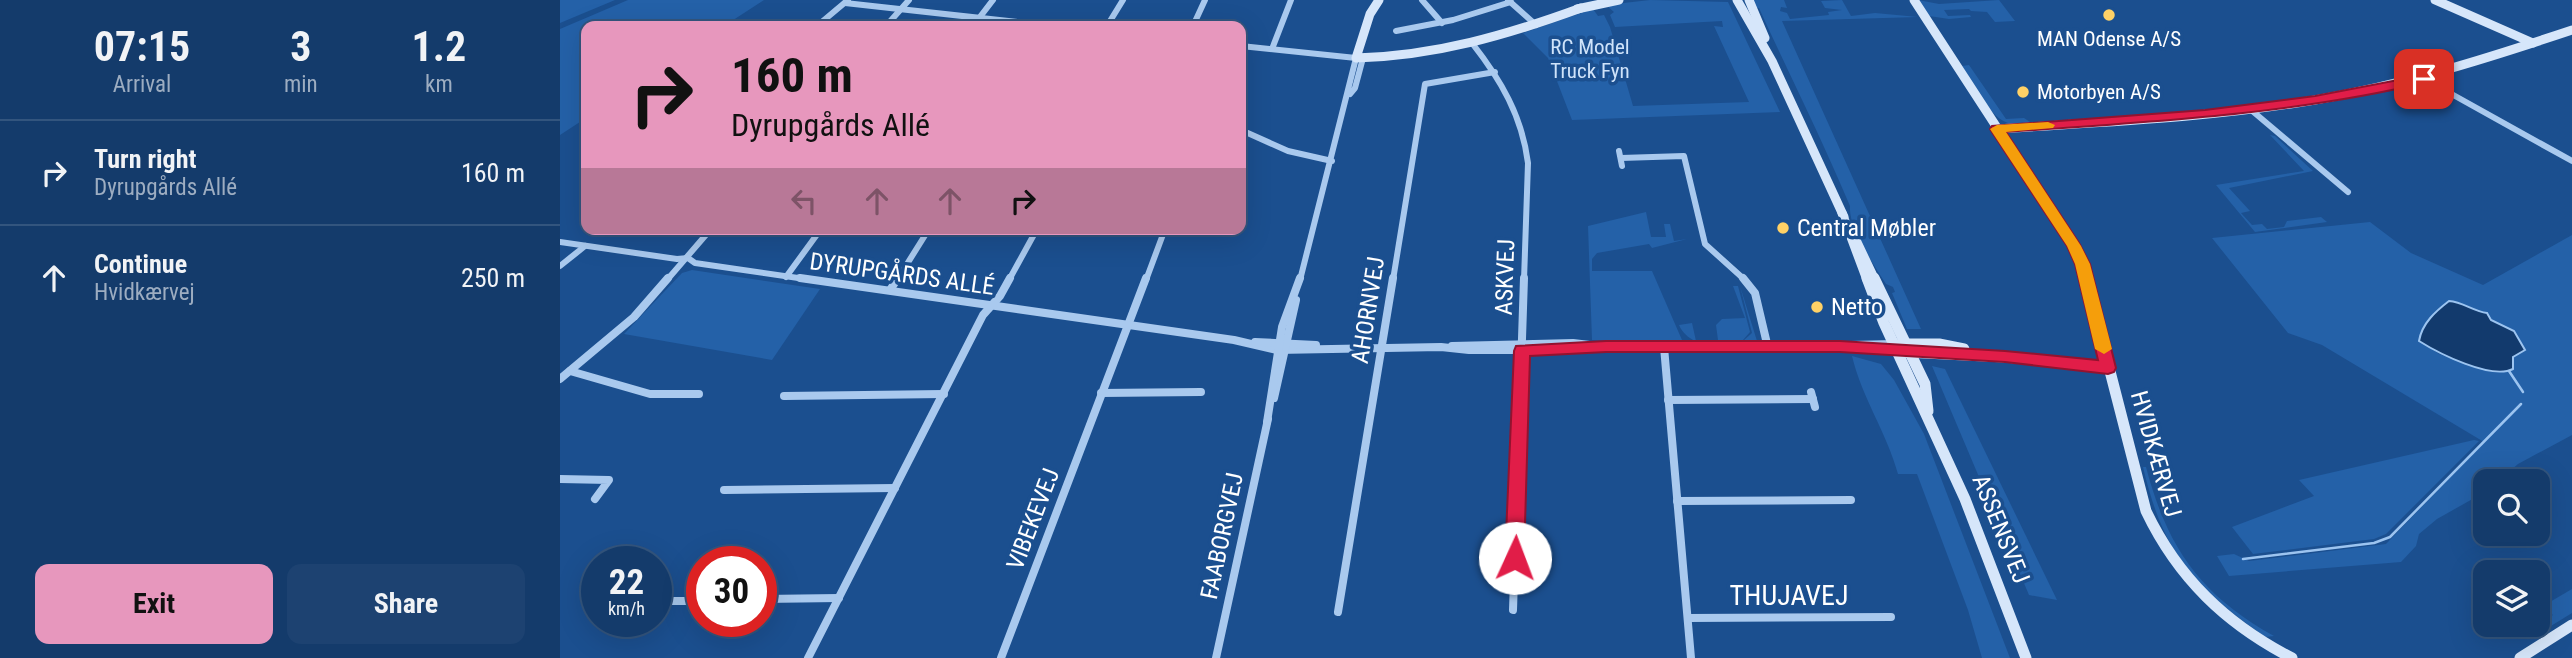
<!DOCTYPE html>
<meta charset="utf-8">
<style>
body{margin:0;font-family:"Roboto Condensed",sans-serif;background:#1d4271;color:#f1f3f6;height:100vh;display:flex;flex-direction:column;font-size:26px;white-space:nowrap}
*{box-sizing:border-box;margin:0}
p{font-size:23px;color:#9dadc1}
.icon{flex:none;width:38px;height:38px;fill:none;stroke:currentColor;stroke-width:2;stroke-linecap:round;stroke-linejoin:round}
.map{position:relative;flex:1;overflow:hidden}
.sheet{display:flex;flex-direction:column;background:#143b6b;width:560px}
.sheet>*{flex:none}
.top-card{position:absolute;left:21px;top:21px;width:665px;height:214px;border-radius:14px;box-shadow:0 7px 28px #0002,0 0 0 2px #33557e;background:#e797bd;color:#111;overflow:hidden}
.controls{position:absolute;left:1913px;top:469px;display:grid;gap:14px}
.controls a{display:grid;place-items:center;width:77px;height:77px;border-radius:14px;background:#143b6b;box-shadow:0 7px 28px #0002,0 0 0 2px #33557e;font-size:35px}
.speed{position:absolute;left:21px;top:546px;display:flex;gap:14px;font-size:35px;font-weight:700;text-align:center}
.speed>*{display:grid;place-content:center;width:91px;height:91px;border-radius:50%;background:#143b6b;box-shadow:0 7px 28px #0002,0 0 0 2px #33557e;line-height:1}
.speed small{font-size:18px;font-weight:400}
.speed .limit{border:10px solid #d22;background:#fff;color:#111}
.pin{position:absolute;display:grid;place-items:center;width:60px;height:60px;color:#fff;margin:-30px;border-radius:14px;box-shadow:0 4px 10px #0006}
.me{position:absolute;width:77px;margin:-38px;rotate:2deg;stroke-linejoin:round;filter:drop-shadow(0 0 5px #0008)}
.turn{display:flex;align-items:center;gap:24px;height:147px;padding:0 35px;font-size:32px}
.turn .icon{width:91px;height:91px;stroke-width:2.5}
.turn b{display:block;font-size:49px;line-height:60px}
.lanes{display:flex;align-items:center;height:66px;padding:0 35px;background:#0003;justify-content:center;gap:35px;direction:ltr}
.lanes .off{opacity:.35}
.eta{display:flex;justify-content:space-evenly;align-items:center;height:119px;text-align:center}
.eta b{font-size:42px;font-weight:700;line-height:49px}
.primary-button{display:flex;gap:14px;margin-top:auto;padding:14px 35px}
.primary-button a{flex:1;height:80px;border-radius:14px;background:#e797bd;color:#111;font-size:28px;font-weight:700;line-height:80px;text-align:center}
.primary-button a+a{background:#1d4271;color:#f1f3f6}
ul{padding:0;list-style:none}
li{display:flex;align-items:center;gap:21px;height:105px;padding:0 35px;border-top:2px solid #33557e}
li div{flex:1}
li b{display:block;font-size:26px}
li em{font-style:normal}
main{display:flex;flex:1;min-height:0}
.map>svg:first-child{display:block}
.green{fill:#2461a8;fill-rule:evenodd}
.water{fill:#123a6d;stroke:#9cc4f0;stroke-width:2}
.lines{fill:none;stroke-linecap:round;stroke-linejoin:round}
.stream{stroke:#9cc4f0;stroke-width:2.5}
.street-far1{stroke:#a9c9ee;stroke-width:6}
.street{stroke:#a9c9ee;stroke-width:8}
.secondary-far1{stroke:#d6e6fa;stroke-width:9}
.secondary{stroke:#d6e6fa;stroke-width:11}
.route{fill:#e11d48;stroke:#92132f;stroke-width:2}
.slow{fill:#f59e0b}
.poi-dot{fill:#ffd166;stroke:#1b4f8f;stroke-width:2.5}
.labels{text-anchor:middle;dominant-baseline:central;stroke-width:7;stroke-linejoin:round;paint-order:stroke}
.far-poi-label{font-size:21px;fill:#fff;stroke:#1b4f8f}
.far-park-label{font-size:21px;fill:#cfe3fa;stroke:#1b4f8f}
.poi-label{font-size:24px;fill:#fff;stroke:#1b4f8f;text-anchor:start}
.street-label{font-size:24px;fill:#fff;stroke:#1b4f8f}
.near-street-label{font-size:28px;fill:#fff;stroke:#1b4f8f}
</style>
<main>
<section class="sheet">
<div class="eta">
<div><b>07:15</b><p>Arrival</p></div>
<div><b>3</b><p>min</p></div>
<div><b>1.2</b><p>km</p></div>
</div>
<ul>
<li><svg class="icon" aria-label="right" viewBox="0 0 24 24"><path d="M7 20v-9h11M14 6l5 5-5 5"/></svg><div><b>Turn right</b><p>Dyrupgårds Allé</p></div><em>160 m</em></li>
<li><svg class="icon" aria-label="ahead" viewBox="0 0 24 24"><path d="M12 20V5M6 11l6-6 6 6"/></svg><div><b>Continue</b><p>Hvidkærvej</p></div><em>250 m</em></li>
</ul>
<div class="primary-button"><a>Exit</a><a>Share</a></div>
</section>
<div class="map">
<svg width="2012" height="658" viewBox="0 0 2012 658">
<rect width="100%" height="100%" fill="#1b4f8f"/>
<g class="green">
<polygon points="0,0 55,0 0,23"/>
<polygon points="68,0 204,0 164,26 26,26 26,118 0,135 0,29"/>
<polygon points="1090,0 1168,2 1220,112 1012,120 988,58 963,33 1033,9 1038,16 1044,15 1050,27 1073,106 1189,102 1154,26 1163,27 1162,21 1055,27 1050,15 1054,12 1046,5"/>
<path d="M1192,0H1224L1227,8L1221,7L1220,11L1227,13L1230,19L1269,15L1268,12L1282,10L1265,8L1261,1L1282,0L1291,16L1315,13L1358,17L1222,21L1361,329H1347L1332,293L1335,292L1333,287L1326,284C1314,265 1288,228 1290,206C1262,139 1229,74 1199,8H1195Z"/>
<polygon points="1358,0 1379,4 1439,0 1455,21 1435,22 1427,12 1411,11 1409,9 1384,10 1388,16 1410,15 1411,17 1389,19 1369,16"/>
<path d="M1409,65L1446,119L1464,118L1470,122C1435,136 1418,90 1402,66Z"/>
<polygon points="1710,135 1715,136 1753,171 1669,188 1690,211 1681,213 1692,225 1702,224 1707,229 1724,227 1727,221 1761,217 1767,222 1695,232 1656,185 1744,171"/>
<polygon points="1086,212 1091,237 1106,237 1104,224 1110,224 1114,241 1127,239 1092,248 1089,244 1037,253 1032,259 1032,271 1092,271 1122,340 1131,343 1032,340 1028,226"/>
<path d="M1810,222L1851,253L1923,285L2012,235V435L1958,464L1938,481H1925V492L1877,519L1859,534L1856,546L1841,562L1669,576L1657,556L1674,554L1689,561L1826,544L1924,442L1762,345L1728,333L1652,238ZM1886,303C1901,305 1913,310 1927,313L1931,320L1958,335C1961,351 1951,363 1938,372H1932L1879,354L1862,342L1872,316Z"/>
<polygon points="132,270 260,289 212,360 64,334 122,273"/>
<path d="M1173,286H1178L1190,332L1183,340L1158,342L1183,341L1192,333L1180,286L1197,341L1193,343C1167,343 1131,352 1119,325L1132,323L1136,341L1158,340L1156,325L1162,319L1185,318Z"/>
<path d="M1292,356L1321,364L1334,380L1364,434L1450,658H1422L1408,610L1357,474H1338C1327,433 1302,398 1292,356Z"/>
<polygon points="1372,366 1385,369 1497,600 1469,595"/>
<polygon points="1914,440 1919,441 1826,534 1814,539 1693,554 1672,527 1754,496 1739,480"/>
<path d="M1583,467H1586C1607,547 1640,595 1714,636L1705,637C1633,585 1604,556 1583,467Z"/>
<polygon points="2012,589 2012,613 1986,629 1975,627 1993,615 1983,606"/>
</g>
<path class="water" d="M1889,301C1903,302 1913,311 1927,313L1931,320L1954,331L1965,350L1953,357V369C1931,380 1878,353 1859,341C1862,323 1876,311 1889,301Z"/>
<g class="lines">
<g class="stream">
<polyline points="1949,371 1963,392"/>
<polyline points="1683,559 1814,543 1830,537 1961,404"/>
</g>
<g class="street-far1">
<polyline points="862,0 882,23"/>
<polyline points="948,0 976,25"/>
<polyline points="285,3 493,26"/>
<polyline points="257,26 288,0"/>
<polyline points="326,26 349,0"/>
<polyline points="413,26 433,0"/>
<polyline points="547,26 563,0"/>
<polyline points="633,26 645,0"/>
<polyline points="836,31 893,20 951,2"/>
<path d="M912,43C941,80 962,116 968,163L964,280"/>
<polyline points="681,46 796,58 740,280"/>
<polyline points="712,49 731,0"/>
<polyline points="1861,77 2012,161"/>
<polyline points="790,94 795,88 803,58"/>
<polyline points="1690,109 1788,192"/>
<polyline points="681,130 728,151 772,161"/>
<polyline points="1059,151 1062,166"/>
<polyline points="1061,158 1124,156 1145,244 1185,280"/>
<polyline points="0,242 117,259 128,258 135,263 252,280"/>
<polyline points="0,266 25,246"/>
<polyline points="226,277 261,229"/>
<polyline points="107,280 151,229"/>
<polyline points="337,280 369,229"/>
<polyline points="449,280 477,229"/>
<polyline points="586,280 605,229"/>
<polyline points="833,280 865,84 935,72"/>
</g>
<g class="street">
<polyline points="240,278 674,340 717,350 881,347 909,350 1014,350 1046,347"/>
<polyline points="1183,278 1195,293 1208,348"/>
<polyline points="330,290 338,278"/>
<polyline points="695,342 756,345"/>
<polyline points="892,346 1013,343 1046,347 1171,348 1333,344"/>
<polyline points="1104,347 1131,658"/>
<polyline points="1298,348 1336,351"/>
<polyline points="10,371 90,394 139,394"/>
<polyline points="0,379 74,317 108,278"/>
<polyline points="1251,392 1255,407"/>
<polyline points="541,393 641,392"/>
<polyline points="224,396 384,394"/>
<polyline points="714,398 736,300"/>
<polyline points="1108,400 1253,399"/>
<polyline points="707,422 722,327 740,278"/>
<polyline points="0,479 49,480 35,499"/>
<polyline points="164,490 335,488"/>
<polyline points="1117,501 1291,500"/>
<polyline points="201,599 279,598"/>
<polyline points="96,601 142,601"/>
<polyline points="953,610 964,278"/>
<polyline points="778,612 833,278"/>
<polyline points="1128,618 1331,617"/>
<polyline points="248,658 423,315 440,296 450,278"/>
<polyline points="441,658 586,278"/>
<polyline points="656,658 708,419"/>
</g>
<g class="secondary-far1">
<path d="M819,0L810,14L796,58C875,56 947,35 1021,8"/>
<polyline points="1177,0 1212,61 1284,217"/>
<polyline points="1189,0 1205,38"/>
<polyline points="1354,0 1514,246 1526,280"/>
<polyline points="1875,0 1973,43"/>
<polyline points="1017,9 1059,0"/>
<path d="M1437,129C1543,122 1650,118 1755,100C1843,85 1928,58 2012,30"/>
<polyline points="1282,213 1307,280"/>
<polyline points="1296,240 1315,280"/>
</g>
<g class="secondary">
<polyline points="1307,278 1324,323 1405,499 1466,658"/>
<polyline points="1314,278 1365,384 1368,411"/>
<path d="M1526,278L1586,511C1618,578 1666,624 1732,658"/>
<polyline points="1340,344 1379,344 1404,349"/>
<polyline points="1345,352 1445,357 1548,367"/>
<polyline points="1960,658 2012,625"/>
</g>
</g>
<path class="route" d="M1864,75L1868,76V82C1730,115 1587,122 1446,132L1519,243L1530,264L1556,368L1554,372L1548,374L1445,362L1280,352H1046L970,356L964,558L961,564L955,567L948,564L945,558L954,351L956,346L1046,341H1280L1445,351L1538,360L1515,264L1507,246L1430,129L1432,126L1645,110L1755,96Z"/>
<polygon class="slow" points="1488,122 1495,125 1493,128 1446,132 1521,246 1530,264 1552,349 1544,354 1535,349 1515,264 1507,246 1430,129 1437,125"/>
<g class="poi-dot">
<circle cx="1549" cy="15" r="7"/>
<circle cx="1463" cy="92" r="7"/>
<circle cx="1223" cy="228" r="7"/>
<circle cx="1257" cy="307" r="7"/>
</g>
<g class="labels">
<g class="far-poi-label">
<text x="1549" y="39">MAN Odense A/S</text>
<text x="1477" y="92" text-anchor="start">Motorbyen A/S</text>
</g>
<g class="far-park-label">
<text x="1030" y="47">RC Model<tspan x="1030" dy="24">Truck Fyn</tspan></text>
</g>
<g class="poi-label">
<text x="1237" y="228">Central Møbler</text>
<text x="1271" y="307">Netto</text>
</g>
<g class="street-label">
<text transform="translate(342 274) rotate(8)">DYRUPGÅRDS ALLÉ</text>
<text transform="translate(945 277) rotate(-88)">ASKVEJ</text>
<text transform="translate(808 310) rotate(-81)">AHORNVEJ</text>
<text transform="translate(1596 454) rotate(74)">HVIDKÆRVEJ</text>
<text transform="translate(473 519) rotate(-69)">VIBEKEVEJ</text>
<text transform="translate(1441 529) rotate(68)">ASSENSVEJ</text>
<text transform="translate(662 536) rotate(-78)">FAABORGVEJ</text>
</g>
<g class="near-street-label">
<text x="1229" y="595">THUJAVEJ</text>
</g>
</g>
</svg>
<div class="controls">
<a><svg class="icon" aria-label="search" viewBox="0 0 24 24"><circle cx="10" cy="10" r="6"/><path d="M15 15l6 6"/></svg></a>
<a><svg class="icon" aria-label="layers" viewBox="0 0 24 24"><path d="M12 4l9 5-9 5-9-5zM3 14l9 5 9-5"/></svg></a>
</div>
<div class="speed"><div>22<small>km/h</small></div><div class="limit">30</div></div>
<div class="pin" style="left:1864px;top:79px;background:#d93025"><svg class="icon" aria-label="arrive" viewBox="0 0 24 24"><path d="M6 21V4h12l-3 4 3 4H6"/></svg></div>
<svg class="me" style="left:955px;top:558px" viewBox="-20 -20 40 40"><circle r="19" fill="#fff"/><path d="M0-13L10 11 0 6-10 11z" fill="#e11d48"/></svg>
<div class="top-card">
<div class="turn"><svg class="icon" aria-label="right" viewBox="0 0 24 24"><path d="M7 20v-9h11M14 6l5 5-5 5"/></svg><div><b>160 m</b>Dyrupgårds Allé</div></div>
<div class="lanes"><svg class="icon off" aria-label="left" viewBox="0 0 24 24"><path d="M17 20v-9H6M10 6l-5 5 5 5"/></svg><svg class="icon off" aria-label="ahead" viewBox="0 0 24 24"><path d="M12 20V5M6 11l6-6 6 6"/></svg><svg class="icon off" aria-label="ahead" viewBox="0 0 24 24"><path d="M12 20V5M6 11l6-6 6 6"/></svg><svg class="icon" aria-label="right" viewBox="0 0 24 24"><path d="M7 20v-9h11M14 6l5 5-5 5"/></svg></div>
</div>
</div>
</main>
